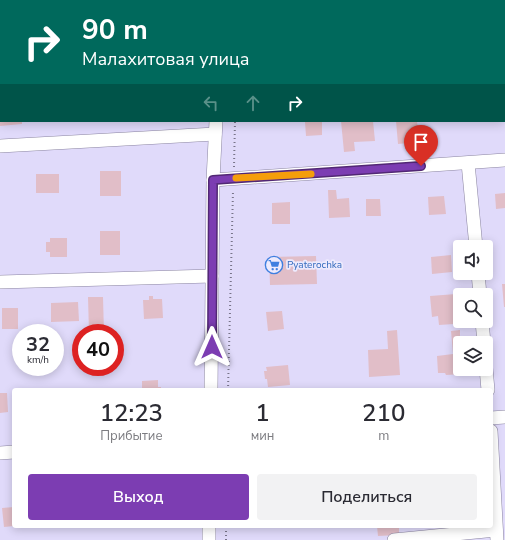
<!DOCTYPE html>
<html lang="ru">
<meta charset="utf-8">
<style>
body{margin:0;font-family:"Nunito Sans",sans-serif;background:#f2f2f3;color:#2b2b33;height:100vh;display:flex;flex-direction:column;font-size:15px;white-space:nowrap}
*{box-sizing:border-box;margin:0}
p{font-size:13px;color:#7c7c81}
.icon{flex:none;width:22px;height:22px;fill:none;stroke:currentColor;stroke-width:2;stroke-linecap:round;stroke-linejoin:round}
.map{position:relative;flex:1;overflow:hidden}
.sheet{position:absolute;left:12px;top:388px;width:481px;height:140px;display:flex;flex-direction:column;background:#fff;border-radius:4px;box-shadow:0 2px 10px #0003}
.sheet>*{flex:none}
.guide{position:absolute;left:0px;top:0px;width:505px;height:122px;box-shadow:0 2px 10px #0003;background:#00695c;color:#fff;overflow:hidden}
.controls{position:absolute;left:453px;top:240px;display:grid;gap:8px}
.controls a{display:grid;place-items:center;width:40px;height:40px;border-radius:4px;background:#fff;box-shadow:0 2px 10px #0003;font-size:20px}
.speed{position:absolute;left:12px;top:324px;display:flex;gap:8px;font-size:20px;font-weight:700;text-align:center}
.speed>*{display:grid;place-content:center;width:52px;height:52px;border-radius:50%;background:#fff;box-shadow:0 2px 10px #0003;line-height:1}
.speed small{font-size:10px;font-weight:400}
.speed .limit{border:6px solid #d22;background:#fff;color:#111}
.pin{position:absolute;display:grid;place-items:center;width:34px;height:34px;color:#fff;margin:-41px -17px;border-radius:50% 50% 50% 0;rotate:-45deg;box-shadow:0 0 4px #0007}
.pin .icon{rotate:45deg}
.me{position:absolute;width:44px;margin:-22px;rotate:0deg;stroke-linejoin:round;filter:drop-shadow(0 0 3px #0008)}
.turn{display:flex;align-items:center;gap:14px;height:84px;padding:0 16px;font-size:18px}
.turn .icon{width:52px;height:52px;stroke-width:2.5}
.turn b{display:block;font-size:28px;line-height:34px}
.lanes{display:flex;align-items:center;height:38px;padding:0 16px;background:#0003;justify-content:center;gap:20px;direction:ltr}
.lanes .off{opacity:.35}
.eta{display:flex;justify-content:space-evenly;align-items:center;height:68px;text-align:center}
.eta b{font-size:24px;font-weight:600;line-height:28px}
.cta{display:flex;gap:8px;margin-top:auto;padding:8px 16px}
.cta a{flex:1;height:46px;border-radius:4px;background:#7c3db2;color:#fff;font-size:16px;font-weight:600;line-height:46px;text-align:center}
.cta a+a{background:#f2f2f3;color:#2b2b33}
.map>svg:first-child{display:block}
.building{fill:#e1bec8}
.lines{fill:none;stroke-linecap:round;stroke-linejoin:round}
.minor-casing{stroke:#8b85a2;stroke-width:14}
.path{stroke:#787489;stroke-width:2;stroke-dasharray:1 3;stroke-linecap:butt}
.minor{stroke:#fff;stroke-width:13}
.route-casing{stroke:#512874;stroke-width:10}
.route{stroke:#7c3db2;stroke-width:7}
.slow{stroke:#f59e0b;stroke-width:7}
.labels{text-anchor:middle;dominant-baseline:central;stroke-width:3.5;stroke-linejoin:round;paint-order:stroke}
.shop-label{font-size:10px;fill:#366cbe;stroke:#edeafd;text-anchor:start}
</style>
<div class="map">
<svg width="505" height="540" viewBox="0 0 505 540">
<rect width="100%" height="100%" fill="#e0dafa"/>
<g class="building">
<polygon points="0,121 22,121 22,124 0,126"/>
<polygon points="341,121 373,121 375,141 354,142 355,151 344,152"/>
<polygon points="396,121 417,121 419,142 398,144"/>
<polygon points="305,122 322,122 322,135 306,136"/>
<rect x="100" y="171" width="21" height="25"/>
<rect x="36" y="174" width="23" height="19"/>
<polygon points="328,190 336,190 337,199 349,198 350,217 329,218"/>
<polygon points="505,193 505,208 496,209 495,194"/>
<polygon points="444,196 446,214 429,215 428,197"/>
<polygon points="366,199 380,199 381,216 366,216"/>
<polygon points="290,202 290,224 272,224 272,203"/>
<rect x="100" y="231" width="20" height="24"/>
<polygon points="50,238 67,238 67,257 50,257 50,252 46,252 46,242 50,242"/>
<polygon points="451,255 452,272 432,274 431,257"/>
<polygon points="316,256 317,284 270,285 269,257"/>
<polygon points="502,284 505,284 505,307 504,307"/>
<polygon points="456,294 457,312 453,312 454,324 439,325 438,316 432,317 430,296"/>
<polygon points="149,296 153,296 153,299 162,299 163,318 144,319 143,300 149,300"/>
<polygon points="88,297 103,297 104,333 89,333"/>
<polygon points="78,302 79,321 51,322 51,303"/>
<rect x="2" y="308" width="16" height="21"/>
<polygon points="282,311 284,329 268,331 266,312"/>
<polygon points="397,330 400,375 369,377 368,350 388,349 387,331"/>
<polygon points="460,330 460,369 463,369 464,374 446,375 445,373 438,373 437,356 453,354 451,331"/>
<polygon points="288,365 290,385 268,387 267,379 265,379 264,371 267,371 266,367"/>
<polygon points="158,380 158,387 161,387 161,390 142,390 142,381"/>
<polygon points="0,393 7,393 8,412 0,413"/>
<polygon points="14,507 14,526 4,527 2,508"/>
<polygon points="377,526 399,526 399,535 378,536"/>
</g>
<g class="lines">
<defs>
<g id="minor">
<polyline points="222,1 222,0"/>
<polyline points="0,146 215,134"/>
<polyline points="468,163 476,247"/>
<polyline points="213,180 505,160"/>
<polyline points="478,273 480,295"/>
<polyline points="0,282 212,276"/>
<polyline points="482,321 484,343"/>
<polyline points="486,368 488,390"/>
<polyline points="211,390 213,180 216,121"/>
<polyline points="491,418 505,417"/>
<polyline points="491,431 497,540"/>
<polyline points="0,453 14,452"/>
<polyline points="209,540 209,526"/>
<polyline points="394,540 496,530"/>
</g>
</defs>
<use href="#minor" class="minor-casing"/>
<g class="path">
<polyline points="239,1 240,0"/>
<polyline points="234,167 235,121"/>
<polyline points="228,390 233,191"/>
<polyline points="226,540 226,526"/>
</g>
<use href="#minor" class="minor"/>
</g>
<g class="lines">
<defs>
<polyline id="route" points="212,347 213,180 421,166"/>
</defs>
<use href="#route" class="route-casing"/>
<use href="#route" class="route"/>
<polyline class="slow" points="236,178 311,174"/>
</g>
<defs>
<symbol id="supermarket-ring" viewBox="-11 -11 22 22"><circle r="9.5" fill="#edeafd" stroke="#3f7fe0" stroke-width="1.5"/><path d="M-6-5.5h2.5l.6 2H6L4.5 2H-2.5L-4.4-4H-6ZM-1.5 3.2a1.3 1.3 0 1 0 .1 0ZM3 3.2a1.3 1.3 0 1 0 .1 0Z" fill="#3f7fe0"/></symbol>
</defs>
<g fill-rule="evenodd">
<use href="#supermarket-ring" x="264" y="255" width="20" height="20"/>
</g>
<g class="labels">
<g class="shop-label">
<text x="287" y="265">Pyaterochka</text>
</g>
</g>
</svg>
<div class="controls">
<a><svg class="icon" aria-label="sound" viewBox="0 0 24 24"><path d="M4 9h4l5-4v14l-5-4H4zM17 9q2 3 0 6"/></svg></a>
<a><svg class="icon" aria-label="search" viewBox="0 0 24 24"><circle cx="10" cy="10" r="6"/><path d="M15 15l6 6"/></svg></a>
<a><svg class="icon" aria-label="layers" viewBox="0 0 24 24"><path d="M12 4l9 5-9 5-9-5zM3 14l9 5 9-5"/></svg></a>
</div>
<div class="speed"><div>32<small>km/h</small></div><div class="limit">40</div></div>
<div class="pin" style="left:421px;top:166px;background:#d93025"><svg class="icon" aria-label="arrive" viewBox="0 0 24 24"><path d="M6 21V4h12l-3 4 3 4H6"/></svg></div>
<svg class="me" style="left:212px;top:347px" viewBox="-20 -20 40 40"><path d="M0-17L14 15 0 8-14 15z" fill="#7c3db2" stroke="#fff" stroke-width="4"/></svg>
<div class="guide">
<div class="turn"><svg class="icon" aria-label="right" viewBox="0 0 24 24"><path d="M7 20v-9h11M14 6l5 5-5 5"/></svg><div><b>90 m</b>Малахитовая улица</div></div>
<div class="lanes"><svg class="icon off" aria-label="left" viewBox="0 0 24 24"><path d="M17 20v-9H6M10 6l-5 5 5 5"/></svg><svg class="icon off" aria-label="ahead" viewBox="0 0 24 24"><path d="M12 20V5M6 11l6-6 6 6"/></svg><svg class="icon" aria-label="right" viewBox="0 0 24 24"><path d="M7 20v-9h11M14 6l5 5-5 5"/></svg></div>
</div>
<section class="sheet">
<div class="eta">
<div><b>12:23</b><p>Прибытие</p></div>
<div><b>1</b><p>мин</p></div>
<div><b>210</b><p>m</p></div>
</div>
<div class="cta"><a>Выход</a><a>Поделиться</a></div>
</section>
</div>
